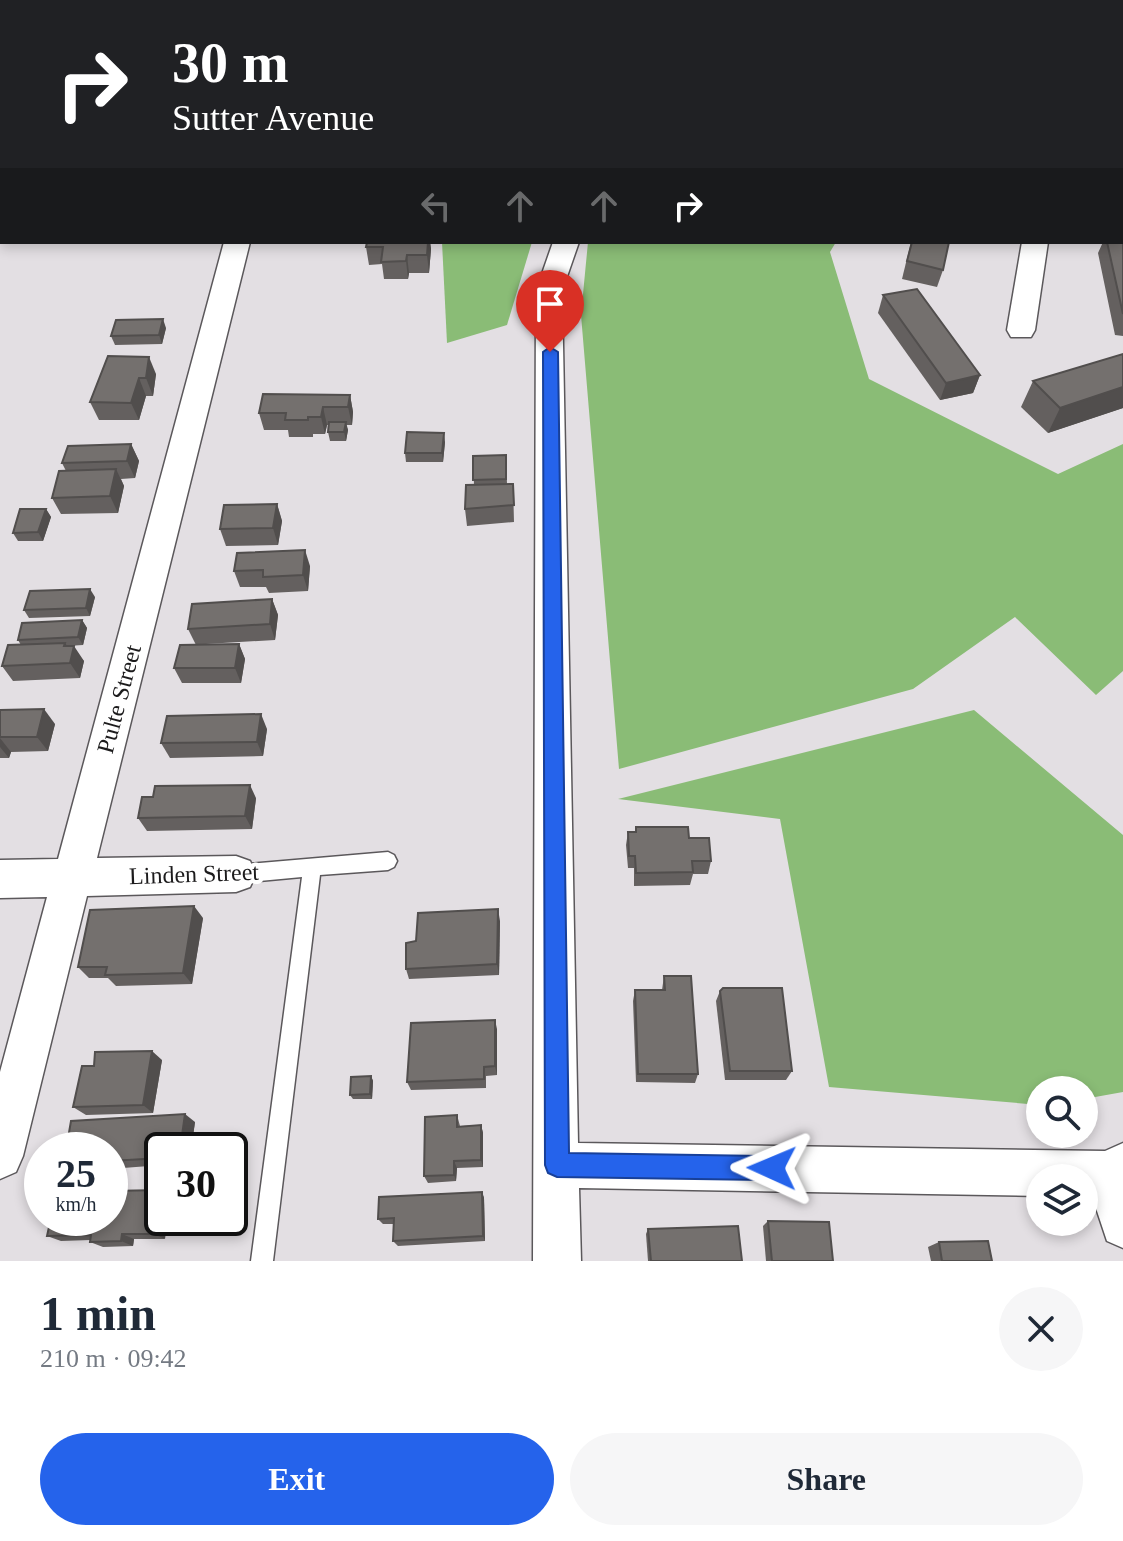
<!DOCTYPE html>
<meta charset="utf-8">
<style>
body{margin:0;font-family:"Times New Roman",serif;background:#f6f6f7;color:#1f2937;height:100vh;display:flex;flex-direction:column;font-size:30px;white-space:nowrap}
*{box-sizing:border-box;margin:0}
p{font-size:26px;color:#747a83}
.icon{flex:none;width:44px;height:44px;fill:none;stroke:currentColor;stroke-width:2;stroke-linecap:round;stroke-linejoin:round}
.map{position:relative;height:1261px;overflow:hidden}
.panel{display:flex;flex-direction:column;background:#fff;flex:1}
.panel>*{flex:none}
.banner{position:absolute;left:0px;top:0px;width:1124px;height:244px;box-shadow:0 4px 12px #0003;background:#202124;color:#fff;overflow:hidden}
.tools{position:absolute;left:1026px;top:1076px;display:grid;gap:16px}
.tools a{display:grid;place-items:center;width:72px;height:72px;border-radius:50%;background:#fff;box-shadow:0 4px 12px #0003;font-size:40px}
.speed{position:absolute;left:24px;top:1132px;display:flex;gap:16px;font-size:40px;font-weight:700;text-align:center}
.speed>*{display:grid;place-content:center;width:104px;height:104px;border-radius:50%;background:#fff;box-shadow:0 4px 12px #0003;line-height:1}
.speed small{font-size:20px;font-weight:400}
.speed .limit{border:4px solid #111;border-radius:12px;background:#fff;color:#111}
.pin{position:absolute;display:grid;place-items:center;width:68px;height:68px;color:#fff;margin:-82px -34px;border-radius:50% 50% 50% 0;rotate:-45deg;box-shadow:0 0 8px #0007}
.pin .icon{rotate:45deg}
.me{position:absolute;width:88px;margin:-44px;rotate:271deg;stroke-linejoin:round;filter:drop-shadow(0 0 6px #0008)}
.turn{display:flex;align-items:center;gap:28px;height:168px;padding:0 40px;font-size:36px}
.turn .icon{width:104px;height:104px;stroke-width:2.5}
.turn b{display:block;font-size:56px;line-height:68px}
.lanes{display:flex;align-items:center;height:76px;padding:0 40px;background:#0003;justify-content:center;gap:40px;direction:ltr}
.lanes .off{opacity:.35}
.round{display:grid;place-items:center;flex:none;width:84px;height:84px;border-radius:42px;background:#f6f6f7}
.head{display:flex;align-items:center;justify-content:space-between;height:136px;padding:0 40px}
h1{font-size:48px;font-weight:800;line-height:60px}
.cta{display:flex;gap:16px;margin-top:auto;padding:16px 40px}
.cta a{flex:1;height:92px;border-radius:48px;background:#2563eb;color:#fff;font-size:32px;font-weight:800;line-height:92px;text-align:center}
.cta a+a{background:#f6f6f7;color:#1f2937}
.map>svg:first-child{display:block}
.forest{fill:#8abc76}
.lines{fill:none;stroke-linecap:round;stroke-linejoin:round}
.service-casing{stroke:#5b585b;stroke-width:3}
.minor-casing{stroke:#5b585b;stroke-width:3}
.service{fill:#fff;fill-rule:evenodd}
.minor{fill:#fff;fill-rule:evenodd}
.wall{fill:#64605f}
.shaded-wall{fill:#514e4d}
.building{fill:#74706e;stroke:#514e4d;stroke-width:2}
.route{fill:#2563eb;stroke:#184099;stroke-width:2}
.labels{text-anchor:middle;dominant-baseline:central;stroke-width:8;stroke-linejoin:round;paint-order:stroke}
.street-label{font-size:24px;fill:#1c1b1c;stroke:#fff}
</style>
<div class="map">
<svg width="1123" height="1261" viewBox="0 0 1123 1261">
<rect width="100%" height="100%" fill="#e3dfe3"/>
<g class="forest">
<polygon points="442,242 532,242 507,325 447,343"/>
<polygon points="588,242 836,242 830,252 869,379 1058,474 1123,444 1123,671 1096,695 1015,617 913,689 619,769 581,315"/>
<polygon points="974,710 1123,835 1123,1092 1084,1099 1084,1090 1040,1090 1040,1105 829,1087 780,819 618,799"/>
</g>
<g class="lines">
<defs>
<polygon id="service" points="388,852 394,855 397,861 394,867 388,870 320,875 273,1261 251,1261 302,877 237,883 230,880 228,874 230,868 237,865"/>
<g id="minor">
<rect x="287" y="0" width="20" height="2"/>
<rect x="547" y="0" width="20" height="2"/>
<polygon points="845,0 866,0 867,2 846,2"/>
<rect x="1066" y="0" width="20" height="2"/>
<polygon points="2,75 2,92 0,93 0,76"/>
<polygon points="224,242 250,242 97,858 236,856 250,861 256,874 250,887 236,892 87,896 23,1156 16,1172 0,1179 0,1072 47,897 0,898 0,860 58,859"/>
<polygon points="553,242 579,242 562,291 578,1143 1105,1151 1123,1143 1123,1248 1107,1241 1092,1196 1084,1196 1084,1178 1040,1178 1040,1196 579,1188 581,1261 533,1261 536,291"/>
<polygon points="1022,242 1048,242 1035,330 1031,337 1011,337 1007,330"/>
</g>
</defs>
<use href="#service" class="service-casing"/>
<use href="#minor" class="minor-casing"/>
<use href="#service" class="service"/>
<use href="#minor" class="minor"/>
</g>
<g class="wall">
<rect x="0" y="152" width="2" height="30"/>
<polygon points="1123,236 1123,336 1115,335 1098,253 1103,242 1122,242"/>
<polygon points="367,242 430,242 431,249 429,273 409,273 408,279 384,279 382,264 369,265 366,247"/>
<polygon points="911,242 949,242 943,270 937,287 902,279"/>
<polygon points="883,295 980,375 973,393 940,400 878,313"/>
<polygon points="166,328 162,344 115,345 111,336"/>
<polygon points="1123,354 1123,408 1048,433 1021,407 1033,381"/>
<polygon points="108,356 156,374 153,396 146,396 139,420 99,420 90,402"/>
<polygon points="350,395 353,412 352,425 346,425 348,430 346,441 330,441 328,432 328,425 327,425 325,434 313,434 313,437 289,437 288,430 264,430 259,413"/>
<polygon points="445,442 443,462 406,462 405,453"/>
<polygon points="131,444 139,461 135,478 121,479 124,486 118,513 61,514 52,498 66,471 62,463"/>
<polygon points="506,455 507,484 513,484 514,522 467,526 465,509 474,485 473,456"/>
<polygon points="277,504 282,521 278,545 226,546 220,529"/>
<polygon points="46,509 51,517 43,541 18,541 13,533"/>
<polygon points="310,566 308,591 269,593 266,587 240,587 234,571"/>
<polygon points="95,597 90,616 29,618 24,610"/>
<polygon points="272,599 278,615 275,640 206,644 239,644 245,659 241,683 182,683 174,668 196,645 188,629"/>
<polygon points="82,620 87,628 83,645 67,646 84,661 80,678 13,681 2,666 21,645 18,640"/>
<polygon points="0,710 55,724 48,751 11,752 9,758 0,758"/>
<polygon points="267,729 263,756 170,758 161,743"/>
<polygon points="256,798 252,829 147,831 138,818"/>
<polygon points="636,827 689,838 711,861 708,874 693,874 690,885 634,886 634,868 628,868 626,845 628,832 635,832"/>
<polygon points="203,918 192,984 116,986 108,978 89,978 78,967"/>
<polygon points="500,921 499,975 409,979 406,969"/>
<polygon points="664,976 698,1074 695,1083 636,1082 633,1001 635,990 662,990"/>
<polygon points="720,991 792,1071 786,1080 725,1080 716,1001"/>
<polygon points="497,1029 497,1075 486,1076 486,1088 411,1090 407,1082"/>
<polygon points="162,1060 153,1113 86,1115 73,1107 94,1066"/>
<polygon points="371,1076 373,1081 372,1099 353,1099 350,1095"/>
<polygon points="457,1115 460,1126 481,1125 483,1133 483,1167 457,1168 456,1181 428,1183 424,1176"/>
<polygon points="195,1122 191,1150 162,1150 162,1165 110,1169 110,1150"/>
<polygon points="110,1191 165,1239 134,1239 133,1246 103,1247 90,1242 90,1240 61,1241 47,1236"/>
<polygon points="482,1192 484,1198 485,1241 398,1246 393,1241 394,1224 383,1224 378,1219"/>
<polygon points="768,1221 833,1261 766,1261 763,1226"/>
<polygon points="648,1229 742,1261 648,1261 646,1234"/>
<polygon points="939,1242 992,1261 931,1261 928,1247"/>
</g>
<g class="shaded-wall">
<polygon points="0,7 2,12 2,18 0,23"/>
<polygon points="428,242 430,242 431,249 429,273 427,255"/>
<polygon points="407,255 409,273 408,279 406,261"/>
<polygon points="163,319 166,328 162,344 159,335"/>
<polygon points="149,357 156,374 153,396 146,378"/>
<polygon points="980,375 973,393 940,400 946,383"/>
<polygon points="139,378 146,396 139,420 131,403"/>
<polygon points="1123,387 1123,408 1048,433 1060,408"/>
<polygon points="350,395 353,412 352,425 348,407"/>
<polygon points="323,407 327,425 325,434 321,417"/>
<polygon points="346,422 348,430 346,441 344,432"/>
<polygon points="444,433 445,442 443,462 442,453"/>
<polygon points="131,444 139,461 135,478 127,461"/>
<polygon points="116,469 124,486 118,513 110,496"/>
<polygon points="277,504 282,521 278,545 273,528"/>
<polygon points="46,509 51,517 43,541 38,532"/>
<polygon points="305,550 310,566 308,591 303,575"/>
<polygon points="90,589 95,597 90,616 86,608"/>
<polygon points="272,599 278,615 275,640 270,624"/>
<polygon points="82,620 87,628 83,645 78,637"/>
<polygon points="65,643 72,653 74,646 84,661 80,678 70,663 64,646"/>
<polygon points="239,644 245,659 241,683 235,668"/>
<polygon points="44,709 55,724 48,751 37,737"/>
<polygon points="261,714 267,729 263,756 257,742"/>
<polygon points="0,738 11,752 9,758 0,747"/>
<polygon points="250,785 256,798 252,829 245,816"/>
<polygon points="194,906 203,918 192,984 183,973"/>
<polygon points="498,909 500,921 499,975 497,964"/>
<polygon points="495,1020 497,1029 497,1075 495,1066"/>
<polygon points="152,1051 162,1060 153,1113 143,1105"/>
<polygon points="371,1076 373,1081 372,1099 370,1094"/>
<polygon points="185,1114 195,1122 191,1150 180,1150"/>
<polygon points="481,1125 483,1133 483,1167 481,1160"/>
<polygon points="454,1161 457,1168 456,1181 454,1175"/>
<polygon points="161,1190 162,1191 162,1218 168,1218 165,1239 154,1234"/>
<polygon points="482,1192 484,1198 485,1241 483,1236"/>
<polygon points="122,1234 134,1239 133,1246 121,1241"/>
</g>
<g class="building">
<polygon points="56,0 75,0 74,2 55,2"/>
<polygon points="923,0 953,0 956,2 925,2"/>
<polygon points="997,0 1021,0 1021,2 996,2"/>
<rect x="1122" y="109" width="1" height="41"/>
<rect x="0" y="152" width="2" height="12"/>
<polygon points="1122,236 1123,236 1123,314 1107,242 1122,242"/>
<polygon points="367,242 428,242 427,255 407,255 406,261 381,262 383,247 366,247"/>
<polygon points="912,242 949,242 943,270 907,261"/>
<polygon points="917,289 980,375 946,383 883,295"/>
<polygon points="163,319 159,335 111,336 116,320"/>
<polygon points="1123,354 1123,387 1060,408 1033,381"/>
<polygon points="108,356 149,357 146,378 139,378 131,403 90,402"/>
<polygon points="263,394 350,395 348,407 323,407 321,417 308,417 308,420 285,420 286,413 259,413"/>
<polygon points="329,422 346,422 344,432 328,432"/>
<polygon points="407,432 444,433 442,453 405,453"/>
<polygon points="131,444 127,461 62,463 68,446"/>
<polygon points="506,455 506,479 473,480 473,456"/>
<polygon points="116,469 110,496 52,498 59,471"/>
<polygon points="513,484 514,505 465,509 466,485"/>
<polygon points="277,504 273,528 220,529 224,505"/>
<polygon points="20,509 46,509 38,532 13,533"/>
<polygon points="305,550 303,575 263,577 263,570 234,571 237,553"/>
<polygon points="90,589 86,608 24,610 30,591"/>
<polygon points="272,599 270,624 188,629 192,604"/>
<polygon points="82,620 78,637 18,640 22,623"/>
<polygon points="65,643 64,646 74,646 70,663 2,666 8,645"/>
<polygon points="239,644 235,668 174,668 180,645"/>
<polygon points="44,709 37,737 0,737 0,710"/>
<polygon points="261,714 257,742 161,743 167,716"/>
<polygon points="250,785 245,816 138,818 142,797 153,797 155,786"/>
<polygon points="636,827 688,827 689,838 709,838 711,861 692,861 693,872 636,873 635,856 629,856 628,832 636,832"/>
<polygon points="194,906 183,973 105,975 107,967 78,967 90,910"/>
<polygon points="498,909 497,964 406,969 406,943 416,941 418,913"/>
<polygon points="664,976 691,976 698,1074 638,1074 635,990 665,990"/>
<polygon points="723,988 782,988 792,1071 730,1071 720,991"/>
<polygon points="495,1020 495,1066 484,1067 484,1079 407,1082 411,1023"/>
<polygon points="152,1051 143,1105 73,1107 82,1066 94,1066 95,1052"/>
<polygon points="371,1076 370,1094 350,1095 351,1077"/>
<polygon points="185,1114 180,1150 162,1150 162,1158 110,1161 110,1150 66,1150 71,1121"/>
<polygon points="457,1115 457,1127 481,1125 481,1160 454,1161 454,1175 424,1176 425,1117"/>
<polygon points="161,1190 154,1234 122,1234 121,1241 90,1242 91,1235 47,1236 51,1218 110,1218 110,1191"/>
<polygon points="482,1192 483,1236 393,1241 394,1218 378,1219 379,1197"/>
<polygon points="768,1221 829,1222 833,1261 772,1261"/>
<polygon points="738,1226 742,1261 651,1261 648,1229"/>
<polygon points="988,1241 992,1261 942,1261 939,1242"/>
</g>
<polygon class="route" points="550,347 558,352 569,1153 772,1156 780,1160 784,1168 780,1177 772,1180 557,1177 548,1173 545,1165 543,352"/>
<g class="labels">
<g class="street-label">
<text transform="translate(119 699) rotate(-75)">Pulte Street</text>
<text transform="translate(194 874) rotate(-2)">Linden Street</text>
</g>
</g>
</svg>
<div class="tools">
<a><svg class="icon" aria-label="search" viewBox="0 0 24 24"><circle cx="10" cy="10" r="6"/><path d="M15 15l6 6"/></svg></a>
<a><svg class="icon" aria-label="layers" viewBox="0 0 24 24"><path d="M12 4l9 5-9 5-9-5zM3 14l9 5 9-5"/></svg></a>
</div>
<div class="speed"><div>25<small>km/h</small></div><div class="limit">30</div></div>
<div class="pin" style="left:550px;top:352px;background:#d93025"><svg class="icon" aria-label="arrive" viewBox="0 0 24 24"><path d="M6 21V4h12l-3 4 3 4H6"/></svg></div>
<svg class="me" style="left:772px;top:1168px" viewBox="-20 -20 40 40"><path d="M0-17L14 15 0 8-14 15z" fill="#2563eb" stroke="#fff" stroke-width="4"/></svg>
<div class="banner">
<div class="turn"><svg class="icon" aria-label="right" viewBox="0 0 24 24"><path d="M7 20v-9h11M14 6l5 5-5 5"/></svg><div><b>30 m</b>Sutter Avenue</div></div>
<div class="lanes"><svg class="icon off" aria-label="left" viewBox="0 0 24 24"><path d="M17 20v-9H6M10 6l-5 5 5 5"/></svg><svg class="icon off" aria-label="ahead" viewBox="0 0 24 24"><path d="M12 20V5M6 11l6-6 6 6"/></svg><svg class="icon off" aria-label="ahead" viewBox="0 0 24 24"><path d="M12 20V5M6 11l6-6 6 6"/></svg><svg class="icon" aria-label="right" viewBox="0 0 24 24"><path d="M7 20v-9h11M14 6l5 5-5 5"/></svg></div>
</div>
</div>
<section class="panel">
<div class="head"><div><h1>1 min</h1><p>210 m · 09:42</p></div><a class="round"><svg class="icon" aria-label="close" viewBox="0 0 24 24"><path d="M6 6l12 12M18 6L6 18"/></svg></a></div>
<div class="cta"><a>Exit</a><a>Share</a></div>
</section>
